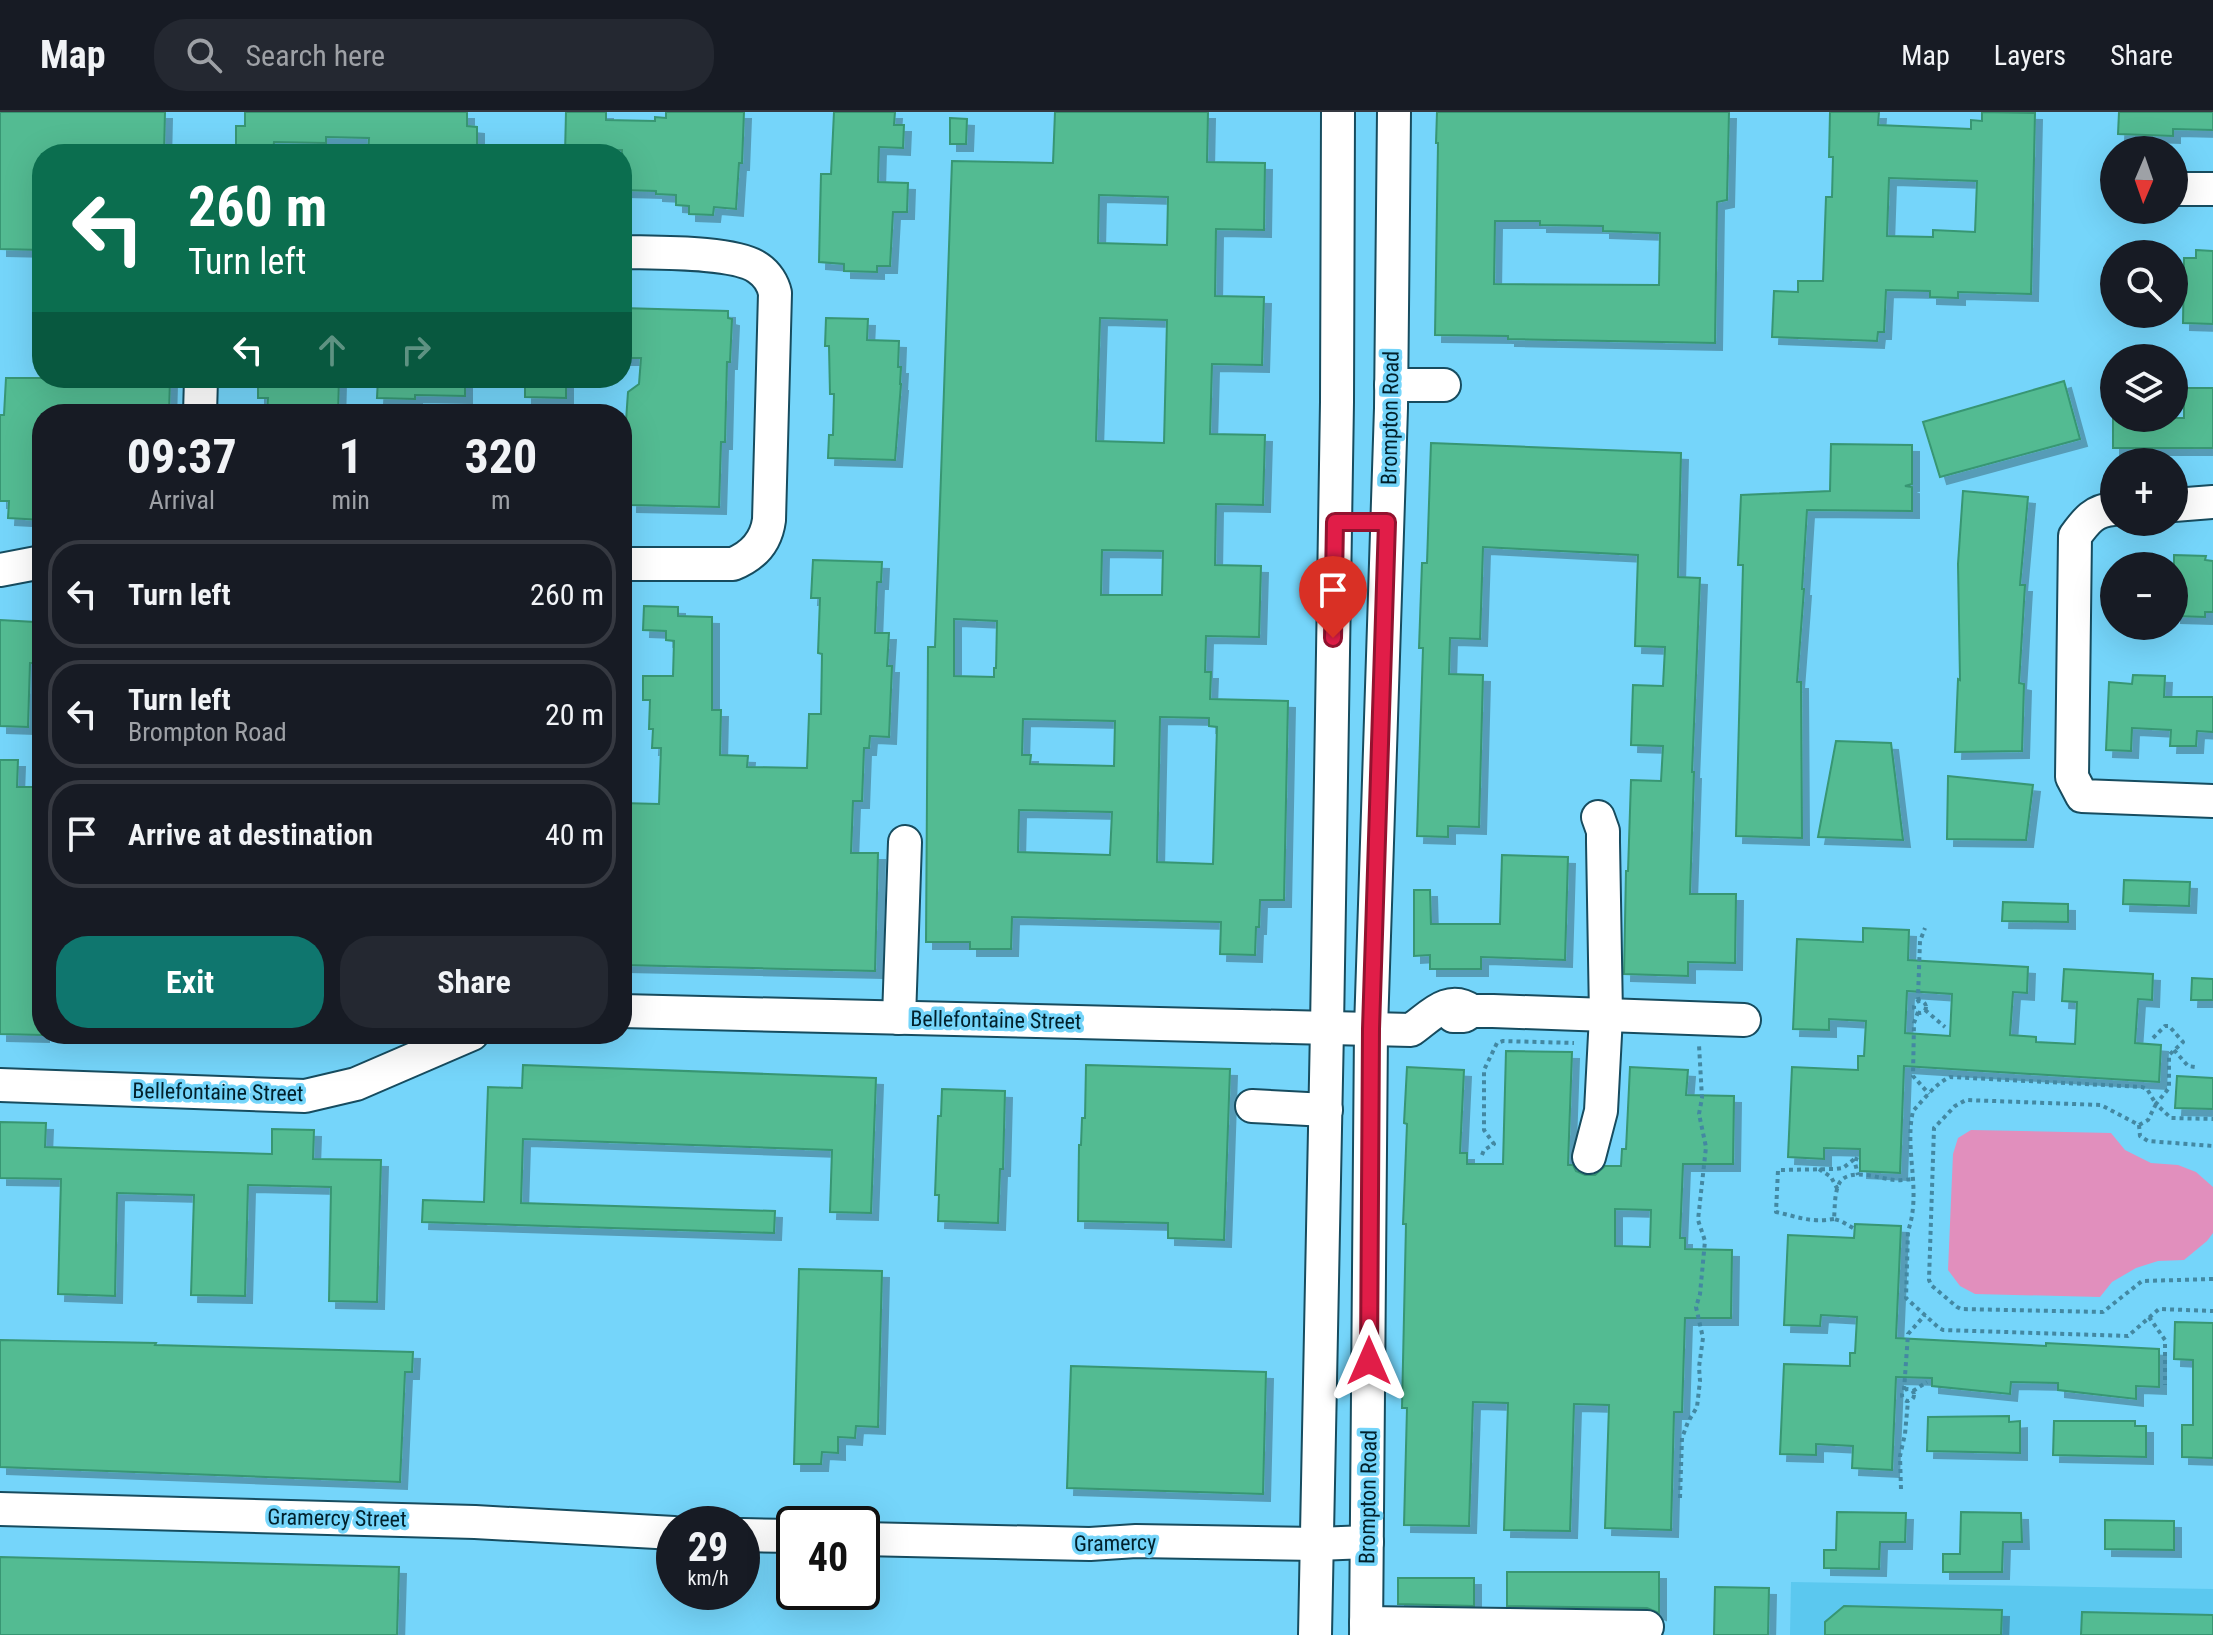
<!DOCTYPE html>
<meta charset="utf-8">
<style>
body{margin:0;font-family:"Roboto Condensed",sans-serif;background:#242831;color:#f1f3f6;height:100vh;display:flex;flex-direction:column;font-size:30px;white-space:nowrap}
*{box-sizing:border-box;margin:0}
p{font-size:26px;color:#9ea1a6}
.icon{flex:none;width:44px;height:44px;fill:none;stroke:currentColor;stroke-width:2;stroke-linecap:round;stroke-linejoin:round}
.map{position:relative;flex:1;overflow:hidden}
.drawer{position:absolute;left:32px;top:292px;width:600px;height:640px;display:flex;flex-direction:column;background:#171b24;border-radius:32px;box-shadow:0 8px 32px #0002}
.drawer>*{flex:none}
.banner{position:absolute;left:32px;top:32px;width:600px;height:244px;border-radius:32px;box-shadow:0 8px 32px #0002;background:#0b6e4f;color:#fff;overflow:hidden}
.needle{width:52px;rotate:182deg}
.controls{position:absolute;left:2100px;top:24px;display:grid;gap:16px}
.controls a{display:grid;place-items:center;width:88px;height:88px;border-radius:50%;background:#171b24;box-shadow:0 8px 32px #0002;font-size:40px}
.speed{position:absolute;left:656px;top:1394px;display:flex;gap:16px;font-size:40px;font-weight:700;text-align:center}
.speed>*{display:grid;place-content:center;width:104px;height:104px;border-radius:50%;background:#171b24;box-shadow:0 8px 32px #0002;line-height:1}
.speed small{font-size:20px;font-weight:400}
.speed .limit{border:4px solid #111;border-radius:12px;background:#fff;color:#111}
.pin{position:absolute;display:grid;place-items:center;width:68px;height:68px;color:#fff;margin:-82px -34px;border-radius:50% 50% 50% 0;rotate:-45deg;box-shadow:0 0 8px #0007}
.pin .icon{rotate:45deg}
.me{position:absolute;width:88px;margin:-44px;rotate:0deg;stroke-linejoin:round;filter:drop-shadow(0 0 6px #0008)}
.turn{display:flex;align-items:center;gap:28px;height:168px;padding:0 24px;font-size:36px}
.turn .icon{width:104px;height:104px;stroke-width:2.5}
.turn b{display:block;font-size:56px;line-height:68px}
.lanes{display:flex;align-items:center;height:76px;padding:0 24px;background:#0003;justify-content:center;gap:40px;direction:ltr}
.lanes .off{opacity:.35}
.eta{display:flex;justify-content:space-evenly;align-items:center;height:136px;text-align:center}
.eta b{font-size:48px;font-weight:700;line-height:56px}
.primary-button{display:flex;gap:16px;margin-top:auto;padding:16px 24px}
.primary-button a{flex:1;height:92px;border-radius:32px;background:#0f766e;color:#fff;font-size:32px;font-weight:700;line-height:92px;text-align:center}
.primary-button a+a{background:#242831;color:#f1f3f6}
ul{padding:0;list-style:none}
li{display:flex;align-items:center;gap:24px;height:108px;margin:0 16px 12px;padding:0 8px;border:4px solid #363941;border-radius:32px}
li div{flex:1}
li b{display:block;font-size:30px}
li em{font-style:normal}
header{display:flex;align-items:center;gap:48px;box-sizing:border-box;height:112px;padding:0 40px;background:#171b24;border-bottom:2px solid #363941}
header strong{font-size:38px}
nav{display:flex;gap:44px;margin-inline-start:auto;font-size:28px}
.search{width:560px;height:72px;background:#242831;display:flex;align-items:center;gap:20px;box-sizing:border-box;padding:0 28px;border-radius:32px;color:#9ea1a6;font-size:30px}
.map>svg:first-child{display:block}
.built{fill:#5bc8ef}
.water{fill:#e18fbd}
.building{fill:#52bb92;stroke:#379673;stroke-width:2;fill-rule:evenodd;filter:url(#shadow)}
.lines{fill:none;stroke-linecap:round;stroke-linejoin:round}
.minor-casing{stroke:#174c5f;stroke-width:36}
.path{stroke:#4388a2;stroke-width:4;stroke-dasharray:4 4;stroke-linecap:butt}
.minor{stroke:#fff;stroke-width:32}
.route-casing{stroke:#92132f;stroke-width:20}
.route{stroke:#e11d48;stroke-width:14}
.labels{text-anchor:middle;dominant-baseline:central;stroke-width:7;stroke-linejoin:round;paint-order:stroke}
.street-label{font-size:22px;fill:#01202b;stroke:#75d5fa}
</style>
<header>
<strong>Map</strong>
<div class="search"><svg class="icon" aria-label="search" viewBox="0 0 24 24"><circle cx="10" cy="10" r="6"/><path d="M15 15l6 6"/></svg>Search here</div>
<nav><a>Map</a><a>Layers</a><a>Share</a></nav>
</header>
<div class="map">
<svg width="2213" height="1523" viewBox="0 0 2213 1523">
<defs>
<filter id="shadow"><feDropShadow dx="7" dy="7" stdDeviation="0" flood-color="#0004"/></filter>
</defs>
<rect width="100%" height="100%" fill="#75d5fa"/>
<polygon class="built" points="1791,1470 2213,1477 2213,1523 1790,1523"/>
<polygon class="water" points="1971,1018 2111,1021 2125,1038 2151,1051 2178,1053 2196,1060 2213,1075 2213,1121 2207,1129 2184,1148 2158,1149 2136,1156 2112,1170 2100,1185 1975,1182 1960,1174 1948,1158 1953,1042 1958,1026"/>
<g class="building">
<polygon points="0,0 165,0 164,42 42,42 42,138 0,137"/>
<polygon points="245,0 467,0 467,14 477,15 477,42 368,42 369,26 326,25 326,31 274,30 273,41 236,40 236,14 245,14"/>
<polygon points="566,0 606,0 606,8 655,9 655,5 666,6 666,0 744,0 742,51 739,51 736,97 714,95 713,103 689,102 689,94 676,93 676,83 656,82 656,79 622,78 622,38 582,38 582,42 565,42"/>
<polygon points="834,0 895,0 894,13 904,13 903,36 879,35 878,70 908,71 907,100 893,100 890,154 877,154 877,160 844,159 844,152 819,150 821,62 831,62"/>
<path d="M1055,0H1208L1207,50L1265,51L1264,118L1216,117L1215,184L1264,185L1262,253L1212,252L1210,322L1265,323L1263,393L1216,392L1215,453L1261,454L1259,525L1206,524L1205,560H1211L1210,587L1288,589L1284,788H1260L1259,815H1256L1255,843L1220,842L1221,810L1012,805L1011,837H970V830H926L928,535H935L952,49L1053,51ZM1099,83L1168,85L1167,133L1098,131ZM1100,206L1167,208L1164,331L1096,329ZM1102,438L1163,439L1162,483H1101ZM954,507L997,509L996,556H994V565L954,564ZM1160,605L1209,606V614L1217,615L1213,752L1157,750ZM1023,607L1115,609L1114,654L1030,652L1031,643H1022ZM1019,698L1112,700L1110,743L1018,740Z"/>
<path d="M1437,0H1729L1727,88L1717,90L1715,231L1508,227V224L1435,223L1438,31H1436ZM1495,109H1540V113L1603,114V119L1660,121L1659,173L1494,172Z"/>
<path d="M1830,0H1879L1878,13L1971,17V8L1982,9V0L2035,1L2031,182L1958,180V186L1930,185V179L1886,178L1884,220H1878L1877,229L1772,225L1774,179L1798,180V169H1823L1826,85H1832L1833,45H1829ZM1889,66L1977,69L1975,120L1933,118V125L1887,124Z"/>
<polygon points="2119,0 2213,0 2213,18 2173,17 2173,24 2118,22"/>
<polygon points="950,6 967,7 966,32 950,32"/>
<polygon points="2196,138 2213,139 2213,212 2183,211 2184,146 2196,146"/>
<polygon points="622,196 728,199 728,206 732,207 730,250 727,250 725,330 721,330 719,395 630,393 631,345 625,345 626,309 628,280 639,272 641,246 622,246"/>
<polygon points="826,206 868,207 867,228 899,229 898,255 901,255 900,272 901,272 895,348 828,346 829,323 833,323 834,282 830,282 829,234 825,234"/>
<polygon points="6,266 170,266 169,302 42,302 42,408 8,406 9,389 0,389 0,303 4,303"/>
<polygon points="258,266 339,266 338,302 267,302 268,286 258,286"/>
<polygon points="378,266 465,266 465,284 415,283 415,287 377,286"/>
<polygon points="525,266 566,266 566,286 525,285"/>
<polygon points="2064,269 2080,327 1940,365 1923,310"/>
<polygon points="2184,276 2213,276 2213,336 2113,336 2113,306 2184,306"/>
<polygon points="1431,331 1681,341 1678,465 1700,466 1692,660 1694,660 1690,782 1736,782 1735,851 1688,850 1688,864 1624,862 1626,759 1628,759 1631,668 1661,669 1663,634 1631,633 1633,573 1663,574 1665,535 1635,534 1638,443 1483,435 1480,527 1450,526 1449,562 1483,563 1479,715 1448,714 1448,725 1417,724 1423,536 1419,536 1422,451 1427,451"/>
<polygon points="1831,332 1912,333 1912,372 1905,374 1912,375 1912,399 1807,398 1802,477 1804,477 1797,570 1801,570 1802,726 1736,724 1743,453 1738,453 1741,383 1830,379"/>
<polygon points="1963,379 2028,385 2020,473 2025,473 2019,571 2024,572 2022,639 1955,640 1958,567 1960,568 1958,452"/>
<polygon points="2174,443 2206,444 2205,448 2213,449 2213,500 2205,500 2205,505 2174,504"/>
<polygon points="813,448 882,450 881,470 877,470 875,521 889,521 887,554 892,554 889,625 870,624 869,636 864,636 862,689 853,689 851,741 878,741 875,859 622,853 622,691 659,692 661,636 652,636 653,617 649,617 650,588 643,588 643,564 673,564 674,529 666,528 666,519 643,518 644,494 678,495 678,504 712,505 712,598 721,598 720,643 748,644 747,655 807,656 809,602 821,602 822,542 818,541 820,486 811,486"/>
<polygon points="0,508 35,510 34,551 30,551 28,615 0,614"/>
<polygon points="2133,563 2165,564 2164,585 2213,585 2213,620 2197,619 2196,634 2170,634 2171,618 2132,616 2131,639 2106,638 2109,570 2132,572"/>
<polygon points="1836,629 1891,631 1903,728 1818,725"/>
<polygon points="0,648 18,648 17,675 42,675 42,750 40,750 35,887 42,887 42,923 0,922"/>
<polygon points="1948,664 2033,673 2026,728 1947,727"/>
<polygon points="1502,743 1568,745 1565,848 1481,845 1481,857 1430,857 1430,843 1414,844 1414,778 1430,778 1431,812 1500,812"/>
<polygon points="2124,768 2190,770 2189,794 2123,792"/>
<polygon points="2003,790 2068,792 2068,810 2002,809"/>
<path d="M1863,816L1909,818L1908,848L2028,855L2027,881L2013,880L2010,923L2036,925V930L2075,932L2077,890L2062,889L2064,857L2153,862L2152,888L2138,887L2135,931L2161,933L2159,970L1904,954L1900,1061L1860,1059V1037L1824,1036V1047L1788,1045L1792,955L1858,958V944H1864L1866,909L1829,907V918L1793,917L1797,827L1863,830ZM1907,879L1952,882L1950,924L1905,921Z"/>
<polygon points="2192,866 2213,867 2213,888 2191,888"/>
<path d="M1506,939L1572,940L1568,1053H1573L1576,1059L1585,1063H1595L1605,1054H1621L1622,1037H1626L1630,955L1688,958L1686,983L1734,984L1733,1052H1683L1680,1126H1685V1137L1732,1138L1731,1206H1685L1682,1300H1674L1671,1418L1605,1416L1609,1293L1574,1292L1570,1419L1504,1418L1508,1291L1473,1290L1469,1414L1404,1413L1407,1296H1402L1406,1112H1403L1407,1012L1404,1011L1407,955L1464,958L1460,1041H1467V1052H1503ZM1615,1097L1651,1098L1650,1135L1615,1134Z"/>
<polygon points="523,953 876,966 871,1101 830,1100 832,1038 523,1027 521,1091 775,1099 774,1121 422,1110 423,1088 484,1090 488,975 522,976"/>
<polygon points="1086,953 1230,957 1224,1128 1168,1126 1168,1111 1078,1109 1079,1033 1081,1033 1082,1006 1085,1006"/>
<polygon points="2177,964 2213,966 2213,997 2175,996"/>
<polygon points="942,977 1005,979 1003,1057 1000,1057 998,1111 938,1109 939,1083 935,1083 936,1056 938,1004 941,1004"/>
<polygon points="0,1010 46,1011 45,1035 272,1042 272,1017 314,1018 313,1047 381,1048 377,1190 329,1189 331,1075 248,1073 245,1184 191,1183 194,1083 117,1081 115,1184 58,1182 61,1067 0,1066"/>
<polygon points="1855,1112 1901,1114 1896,1226 2046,1234 2046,1231 2159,1237 2159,1275 2136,1274 2136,1287 2058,1278 2058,1271 2011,1270 2010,1282 1932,1274 1932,1266 1896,1265 1892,1358 1852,1356 1853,1334 1816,1332 1816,1343 1780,1342 1784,1252 1850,1254 1850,1241 1855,1241 1857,1205 1821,1203 1820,1214 1784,1213 1788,1123 1854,1126"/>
<polygon points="799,1157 882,1159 878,1315 856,1314 855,1326 838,1325 838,1341 822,1340 821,1352 794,1352"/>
<polygon points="2175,1210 2213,1211 2213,1346 2182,1345 2182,1313 2193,1313 2193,1248 2174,1247"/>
<polygon points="0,1228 156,1231 155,1233 413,1240 412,1260 405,1260 400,1370 0,1355"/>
<polygon points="1071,1254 1266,1260 1263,1382 1067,1376"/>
<polygon points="2009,1304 2009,1310 2020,1309 2020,1341 1927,1339 1928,1305"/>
<polygon points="2054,1309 2135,1309 2135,1314 2146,1314 2146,1345 2053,1343"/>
<polygon points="1837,1400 1906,1401 1905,1430 1880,1430 1879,1457 1824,1456 1824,1438 1836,1438"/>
<polygon points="1961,1400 2021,1401 2022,1430 2003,1430 2002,1460 1943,1460 1943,1442 1960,1442"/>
<polygon points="2105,1408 2174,1409 2174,1438 2105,1437"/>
<polygon points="0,1445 399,1455 397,1523 0,1523"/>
<polygon points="1507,1460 1659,1460 1659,1501 1647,1496 1507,1494"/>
<polygon points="1398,1466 1474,1466 1474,1494 1398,1492"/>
<polygon points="1715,1475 1769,1476 1768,1523 1714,1523"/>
<polygon points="1844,1494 2002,1498 2001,1523 1825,1523 1825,1510"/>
<polygon points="2082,1500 2213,1503 2213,1523 2081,1523"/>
</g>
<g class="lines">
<defs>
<g id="minor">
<polyline points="2174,77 2213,77"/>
<path d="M622,140C653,141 735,139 758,156C767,162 773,172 775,181L769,408C766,430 753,444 733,452H622"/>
<polyline points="1391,273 1444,273"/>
<polyline points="200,302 201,266"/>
<polyline points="2174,393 2213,390"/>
<path d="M2114,397C2094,398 2086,409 2075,424L2072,665L2082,684L2213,689"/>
<polyline points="0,458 42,450"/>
<path d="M622,899L1411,918C1431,904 1448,882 1472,899"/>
<polyline points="1453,904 1464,904 1472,899 1493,899 1744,908"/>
<polyline points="899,906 905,730"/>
<polyline points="0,973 305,984 356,972 472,922"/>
<polyline points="1252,994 1326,998"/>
<polyline points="1589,1045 1601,999 1606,904 1603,730 1603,719 1598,705"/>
<polyline points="0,1397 475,1410 674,1421"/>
<polyline points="742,1423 794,1424"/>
<polyline points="862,1427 1090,1432 1136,1429 1317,1432 1367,1430"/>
<polyline points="1366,1511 1647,1515"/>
<polyline points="1315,1523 1327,916 1337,290 1338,0"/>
<polyline points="1366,1523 1371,917 1391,296 1394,0"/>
</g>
</defs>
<use href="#minor" class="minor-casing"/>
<g class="path">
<polyline points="1919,889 1918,885 1920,829 1925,816"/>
<circle cx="1920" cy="895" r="6"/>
<polyline points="1925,898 1945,915"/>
<polyline points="1918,900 1914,911 1913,964 1929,982"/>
<polyline points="2153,926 2165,914 2169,914 2183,930 2169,943 2169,976 2156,992 2171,1006 2213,1007"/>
<polyline points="2174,938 2188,954 2195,955"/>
<polyline points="2139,1013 2140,1024 2148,1029 2213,1034"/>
<polyline points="1482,1043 1484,1038 1494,1032 1484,1018 1484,958 1497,931 1503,929 1574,931"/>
<polyline points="1819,1057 1831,1065 1838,1078"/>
<path d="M1834,1107C1810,1111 1799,1105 1776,1100L1778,1058L1835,1057L1843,1056L1857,1045L1855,1051L1858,1063"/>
<path d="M1853,1116L1841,1109L1834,1107C1835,1096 1834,1080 1840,1070C1851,1055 1880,1067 1895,1068C1901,1069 1908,1067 1914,1067"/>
<path d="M2213,1167L2142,1169L2103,1200L1961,1197L1957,1195L1931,1173L1929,1168L1934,1016L1955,994L1966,988L2101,993L2139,1013L2148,1008L2156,992L2147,977L2142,975L1950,965C1936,971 1924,987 1913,999C1904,1038 1922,1080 1908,1119L1906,1186L1939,1216L1943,1218L2128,1224L2159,1197L2213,1199"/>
<polyline points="2149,1205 2165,1228 2165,1273"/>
<circle cx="1908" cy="1283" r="6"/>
<polyline points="1904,1278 1908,1222 1925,1203"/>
<polyline points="1913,1279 1927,1270"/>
<polyline points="1901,1377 1900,1344 1905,1322 1908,1289"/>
<polyline points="1680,1386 1682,1326 1688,1310 1697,1295 1700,1269 1699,1255 1703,1226 1696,1195 1700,1182 1705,1129 1698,1108 1706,1035 1699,1002 1702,986 1699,933"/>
</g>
<use href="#minor" class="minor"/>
</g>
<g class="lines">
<defs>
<polyline id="route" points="1333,526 1335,410 1387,410 1371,917 1369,1249"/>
</defs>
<use href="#route" class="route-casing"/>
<use href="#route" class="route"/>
</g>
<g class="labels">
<g class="street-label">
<text transform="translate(1390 306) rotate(-89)">Brompton Road</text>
<text transform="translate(996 908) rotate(1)">Bellefontaine Street</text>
<text transform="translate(218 980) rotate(1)">Bellefontaine Street</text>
<text transform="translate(1368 1385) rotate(-89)">Brompton Road</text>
<text transform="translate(337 1406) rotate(1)">Gramercy Street</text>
<text transform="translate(1115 1431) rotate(-1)">Gramercy</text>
</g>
</g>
</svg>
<div class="controls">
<a><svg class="needle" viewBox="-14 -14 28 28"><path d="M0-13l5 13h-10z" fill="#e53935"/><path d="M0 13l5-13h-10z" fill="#9ea1a6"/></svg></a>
<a><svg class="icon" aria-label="search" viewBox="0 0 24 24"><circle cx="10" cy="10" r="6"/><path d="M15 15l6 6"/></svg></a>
<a><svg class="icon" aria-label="layers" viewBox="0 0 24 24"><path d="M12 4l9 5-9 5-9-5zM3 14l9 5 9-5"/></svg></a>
<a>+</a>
<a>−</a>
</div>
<div class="speed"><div>29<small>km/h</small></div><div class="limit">40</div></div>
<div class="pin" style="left:1333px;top:526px;background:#d93025"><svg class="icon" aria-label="arrive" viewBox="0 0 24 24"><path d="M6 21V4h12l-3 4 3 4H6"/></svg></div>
<svg class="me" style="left:1369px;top:1249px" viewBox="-20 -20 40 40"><path d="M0-17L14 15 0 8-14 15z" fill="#e11d48" stroke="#fff" stroke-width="4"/></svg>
<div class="banner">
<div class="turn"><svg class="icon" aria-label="left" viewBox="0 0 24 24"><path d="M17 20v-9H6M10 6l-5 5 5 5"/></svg><div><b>260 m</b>Turn left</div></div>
<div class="lanes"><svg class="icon" aria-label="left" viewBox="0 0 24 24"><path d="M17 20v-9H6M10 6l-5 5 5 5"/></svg><svg class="icon off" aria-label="ahead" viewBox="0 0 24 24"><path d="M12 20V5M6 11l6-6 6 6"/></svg><svg class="icon off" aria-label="right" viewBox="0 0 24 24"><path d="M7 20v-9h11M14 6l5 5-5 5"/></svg></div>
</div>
<section class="drawer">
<div class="eta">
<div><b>09:37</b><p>Arrival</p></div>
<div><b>1</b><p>min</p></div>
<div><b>320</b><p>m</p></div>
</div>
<ul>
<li><svg class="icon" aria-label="left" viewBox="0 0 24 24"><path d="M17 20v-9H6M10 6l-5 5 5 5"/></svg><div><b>Turn left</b></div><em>260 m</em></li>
<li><svg class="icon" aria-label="left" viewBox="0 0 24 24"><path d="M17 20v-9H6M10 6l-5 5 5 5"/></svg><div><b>Turn left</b><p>Brompton Road</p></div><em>20 m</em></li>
<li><svg class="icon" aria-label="arrive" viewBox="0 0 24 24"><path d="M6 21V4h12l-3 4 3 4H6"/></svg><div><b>Arrive at destination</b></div><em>40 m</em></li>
</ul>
<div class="primary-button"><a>Exit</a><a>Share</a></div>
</section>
</div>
